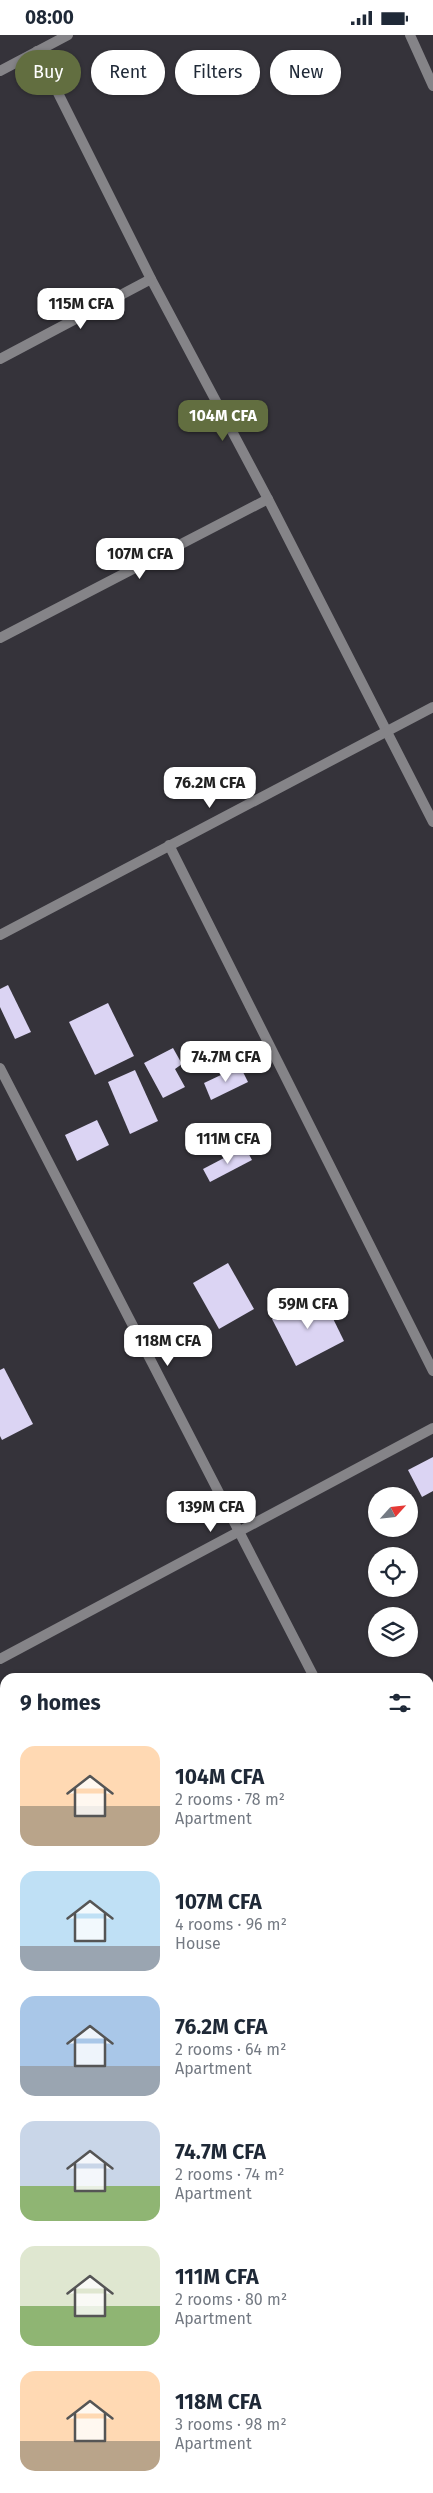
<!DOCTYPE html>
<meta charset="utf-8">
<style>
:root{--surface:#fff;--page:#f6f6f7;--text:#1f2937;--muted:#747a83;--accent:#626e40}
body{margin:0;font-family:"Fira Sans",sans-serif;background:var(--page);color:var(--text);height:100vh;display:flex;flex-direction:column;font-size:19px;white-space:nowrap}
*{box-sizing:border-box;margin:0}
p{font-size:16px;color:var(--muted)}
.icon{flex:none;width:28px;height:28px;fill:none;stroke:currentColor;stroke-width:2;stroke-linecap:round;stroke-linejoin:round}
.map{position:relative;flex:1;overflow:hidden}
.drawer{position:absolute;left:0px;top:1638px;width:434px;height:821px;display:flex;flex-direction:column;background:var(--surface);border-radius:15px 15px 0 0;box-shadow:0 1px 4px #0004}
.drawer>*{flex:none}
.hud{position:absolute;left:15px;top:15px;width:404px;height:45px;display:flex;gap:10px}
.needle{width:32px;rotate:63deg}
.buttons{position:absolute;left:368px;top:1452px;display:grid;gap:10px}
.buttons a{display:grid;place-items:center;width:50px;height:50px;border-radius:50%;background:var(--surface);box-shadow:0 1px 4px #0004;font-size:25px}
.price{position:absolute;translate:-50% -42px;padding:0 11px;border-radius:10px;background:#fff;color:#222;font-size:16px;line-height:32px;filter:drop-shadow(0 1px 2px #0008)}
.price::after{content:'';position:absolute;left:50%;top:30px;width:15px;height:11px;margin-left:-8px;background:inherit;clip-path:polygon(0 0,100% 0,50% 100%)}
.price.current{background:var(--accent);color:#fff}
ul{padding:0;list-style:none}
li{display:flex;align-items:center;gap:15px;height:125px;padding:0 20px}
li span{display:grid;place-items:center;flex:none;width:140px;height:100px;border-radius:15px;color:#555}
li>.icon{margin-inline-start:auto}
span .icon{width:60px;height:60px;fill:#fffc;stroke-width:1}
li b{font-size:21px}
h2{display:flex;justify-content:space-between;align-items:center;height:60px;padding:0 20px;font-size:21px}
.pill{padding:0 18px;border-radius:22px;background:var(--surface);box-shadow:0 1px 4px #0004;font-size:18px;line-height:45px}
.pill.current{background:var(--accent);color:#fff}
.status{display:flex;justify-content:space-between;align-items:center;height:35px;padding:0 25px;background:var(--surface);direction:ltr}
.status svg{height:14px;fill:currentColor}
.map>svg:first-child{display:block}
</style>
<div class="status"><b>08:00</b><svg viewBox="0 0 49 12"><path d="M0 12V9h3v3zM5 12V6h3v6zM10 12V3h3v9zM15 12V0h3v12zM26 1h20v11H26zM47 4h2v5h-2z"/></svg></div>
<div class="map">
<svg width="433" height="2458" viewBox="0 0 433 2458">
<rect width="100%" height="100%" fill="#35333a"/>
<g fill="#dbd4f3">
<path d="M8,950L31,997L15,1004L0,972V954Z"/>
<path d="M108,968L134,1021L95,1040L69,987Z"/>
<path d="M173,1013L182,1029L175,1034L185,1052L163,1063L144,1028Z"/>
<path d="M240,1031L248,1047L211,1065L204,1048Z"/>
<path d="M135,1035L158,1086L130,1099L108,1047Z"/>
<path d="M97,1085L109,1110L77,1126L65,1100Z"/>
<path d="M245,1112L252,1125L210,1147L203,1134Z"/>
<path d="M228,1228L254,1274L219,1294L193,1248Z"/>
<path d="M321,1259L344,1306L296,1331L272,1284Z"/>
<path d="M4,1333L33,1389L2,1405L0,1401V1335Z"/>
<path d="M433,1422V1456L422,1462L408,1435Z"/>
</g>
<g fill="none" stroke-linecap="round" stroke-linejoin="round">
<g stroke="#858488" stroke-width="10">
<path d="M410,0L433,51"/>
<path d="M37,16L151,244L268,464L433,787"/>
<path d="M0,36L68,0"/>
<path d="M0,324L151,244"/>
<path d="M0,603L268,464"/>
<path d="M169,810L433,1336"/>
<path d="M0,900L433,672"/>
<path d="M0,1033L314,1642"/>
<path d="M0,1624L433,1393"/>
<path d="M429,1693L433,1691"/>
<path d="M0,1919L5,1917"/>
<path d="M429,1990L433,1988"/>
<path d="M0,2273L5,2283"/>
<path d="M429,2282L433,2280"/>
<path d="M429,2431L433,2439"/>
<path d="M93,2454L95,2458"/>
<path d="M104,2458L111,2454"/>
</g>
</g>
</svg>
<div class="buttons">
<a><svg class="needle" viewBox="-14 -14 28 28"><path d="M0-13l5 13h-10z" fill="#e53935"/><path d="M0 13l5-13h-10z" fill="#747a83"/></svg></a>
<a><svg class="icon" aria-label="locate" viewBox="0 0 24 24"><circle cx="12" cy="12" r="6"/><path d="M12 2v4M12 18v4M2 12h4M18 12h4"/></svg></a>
<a><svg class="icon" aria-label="layers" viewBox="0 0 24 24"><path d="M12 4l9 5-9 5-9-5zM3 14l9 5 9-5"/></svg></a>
</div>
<b class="price" style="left:81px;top:295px">115M CFA</b>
<b class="price current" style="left:223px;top:407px">104M CFA</b>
<b class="price" style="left:140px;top:545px">107M CFA</b>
<b class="price" style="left:210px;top:774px">76.2M CFA</b>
<b class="price" style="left:226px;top:1048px">74.7M CFA</b>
<b class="price" style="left:228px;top:1130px">111M CFA</b>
<b class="price" style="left:308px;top:1295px">59M CFA</b>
<b class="price" style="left:168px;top:1332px">118M CFA</b>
<b class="price" style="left:211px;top:1498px">139M CFA</b>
<div class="hud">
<a class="pill current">Buy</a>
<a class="pill">Rent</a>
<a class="pill">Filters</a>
<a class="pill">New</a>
</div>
<section class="drawer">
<h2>9 homes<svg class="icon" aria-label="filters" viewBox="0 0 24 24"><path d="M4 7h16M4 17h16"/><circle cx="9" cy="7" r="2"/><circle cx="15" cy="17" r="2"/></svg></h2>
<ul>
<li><span style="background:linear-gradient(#ffd9b3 60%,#b9a48a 0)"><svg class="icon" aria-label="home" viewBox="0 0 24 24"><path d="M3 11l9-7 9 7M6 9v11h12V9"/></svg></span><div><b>104M CFA</b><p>2 rooms · 78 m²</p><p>Apartment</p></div></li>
<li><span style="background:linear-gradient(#bfe0f5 75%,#9aa5b1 0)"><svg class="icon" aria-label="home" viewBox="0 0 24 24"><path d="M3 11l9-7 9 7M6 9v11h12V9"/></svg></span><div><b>107M CFA</b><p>4 rooms · 96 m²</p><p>House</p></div></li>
<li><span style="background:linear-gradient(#a9c7e8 70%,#9aa5b1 0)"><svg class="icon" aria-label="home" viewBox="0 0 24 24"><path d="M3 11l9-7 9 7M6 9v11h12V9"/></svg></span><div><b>76.2M CFA</b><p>2 rooms · 64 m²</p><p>Apartment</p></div></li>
<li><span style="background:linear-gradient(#c9d6e8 65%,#8fb573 0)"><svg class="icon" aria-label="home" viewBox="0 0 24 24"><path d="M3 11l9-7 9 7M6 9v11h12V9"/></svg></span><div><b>74.7M CFA</b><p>2 rooms · 74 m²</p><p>Apartment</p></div></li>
<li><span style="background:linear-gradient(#dfe7d0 60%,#8fb573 0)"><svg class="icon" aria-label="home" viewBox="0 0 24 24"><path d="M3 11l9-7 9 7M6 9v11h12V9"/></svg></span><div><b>111M CFA</b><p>2 rooms · 80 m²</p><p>Apartment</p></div></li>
<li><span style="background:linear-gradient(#ffd9b3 70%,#b9a48a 0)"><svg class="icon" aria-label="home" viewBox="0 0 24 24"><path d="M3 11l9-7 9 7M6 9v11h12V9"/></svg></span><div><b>118M CFA</b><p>3 rooms · 98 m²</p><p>Apartment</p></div></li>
</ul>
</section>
</div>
